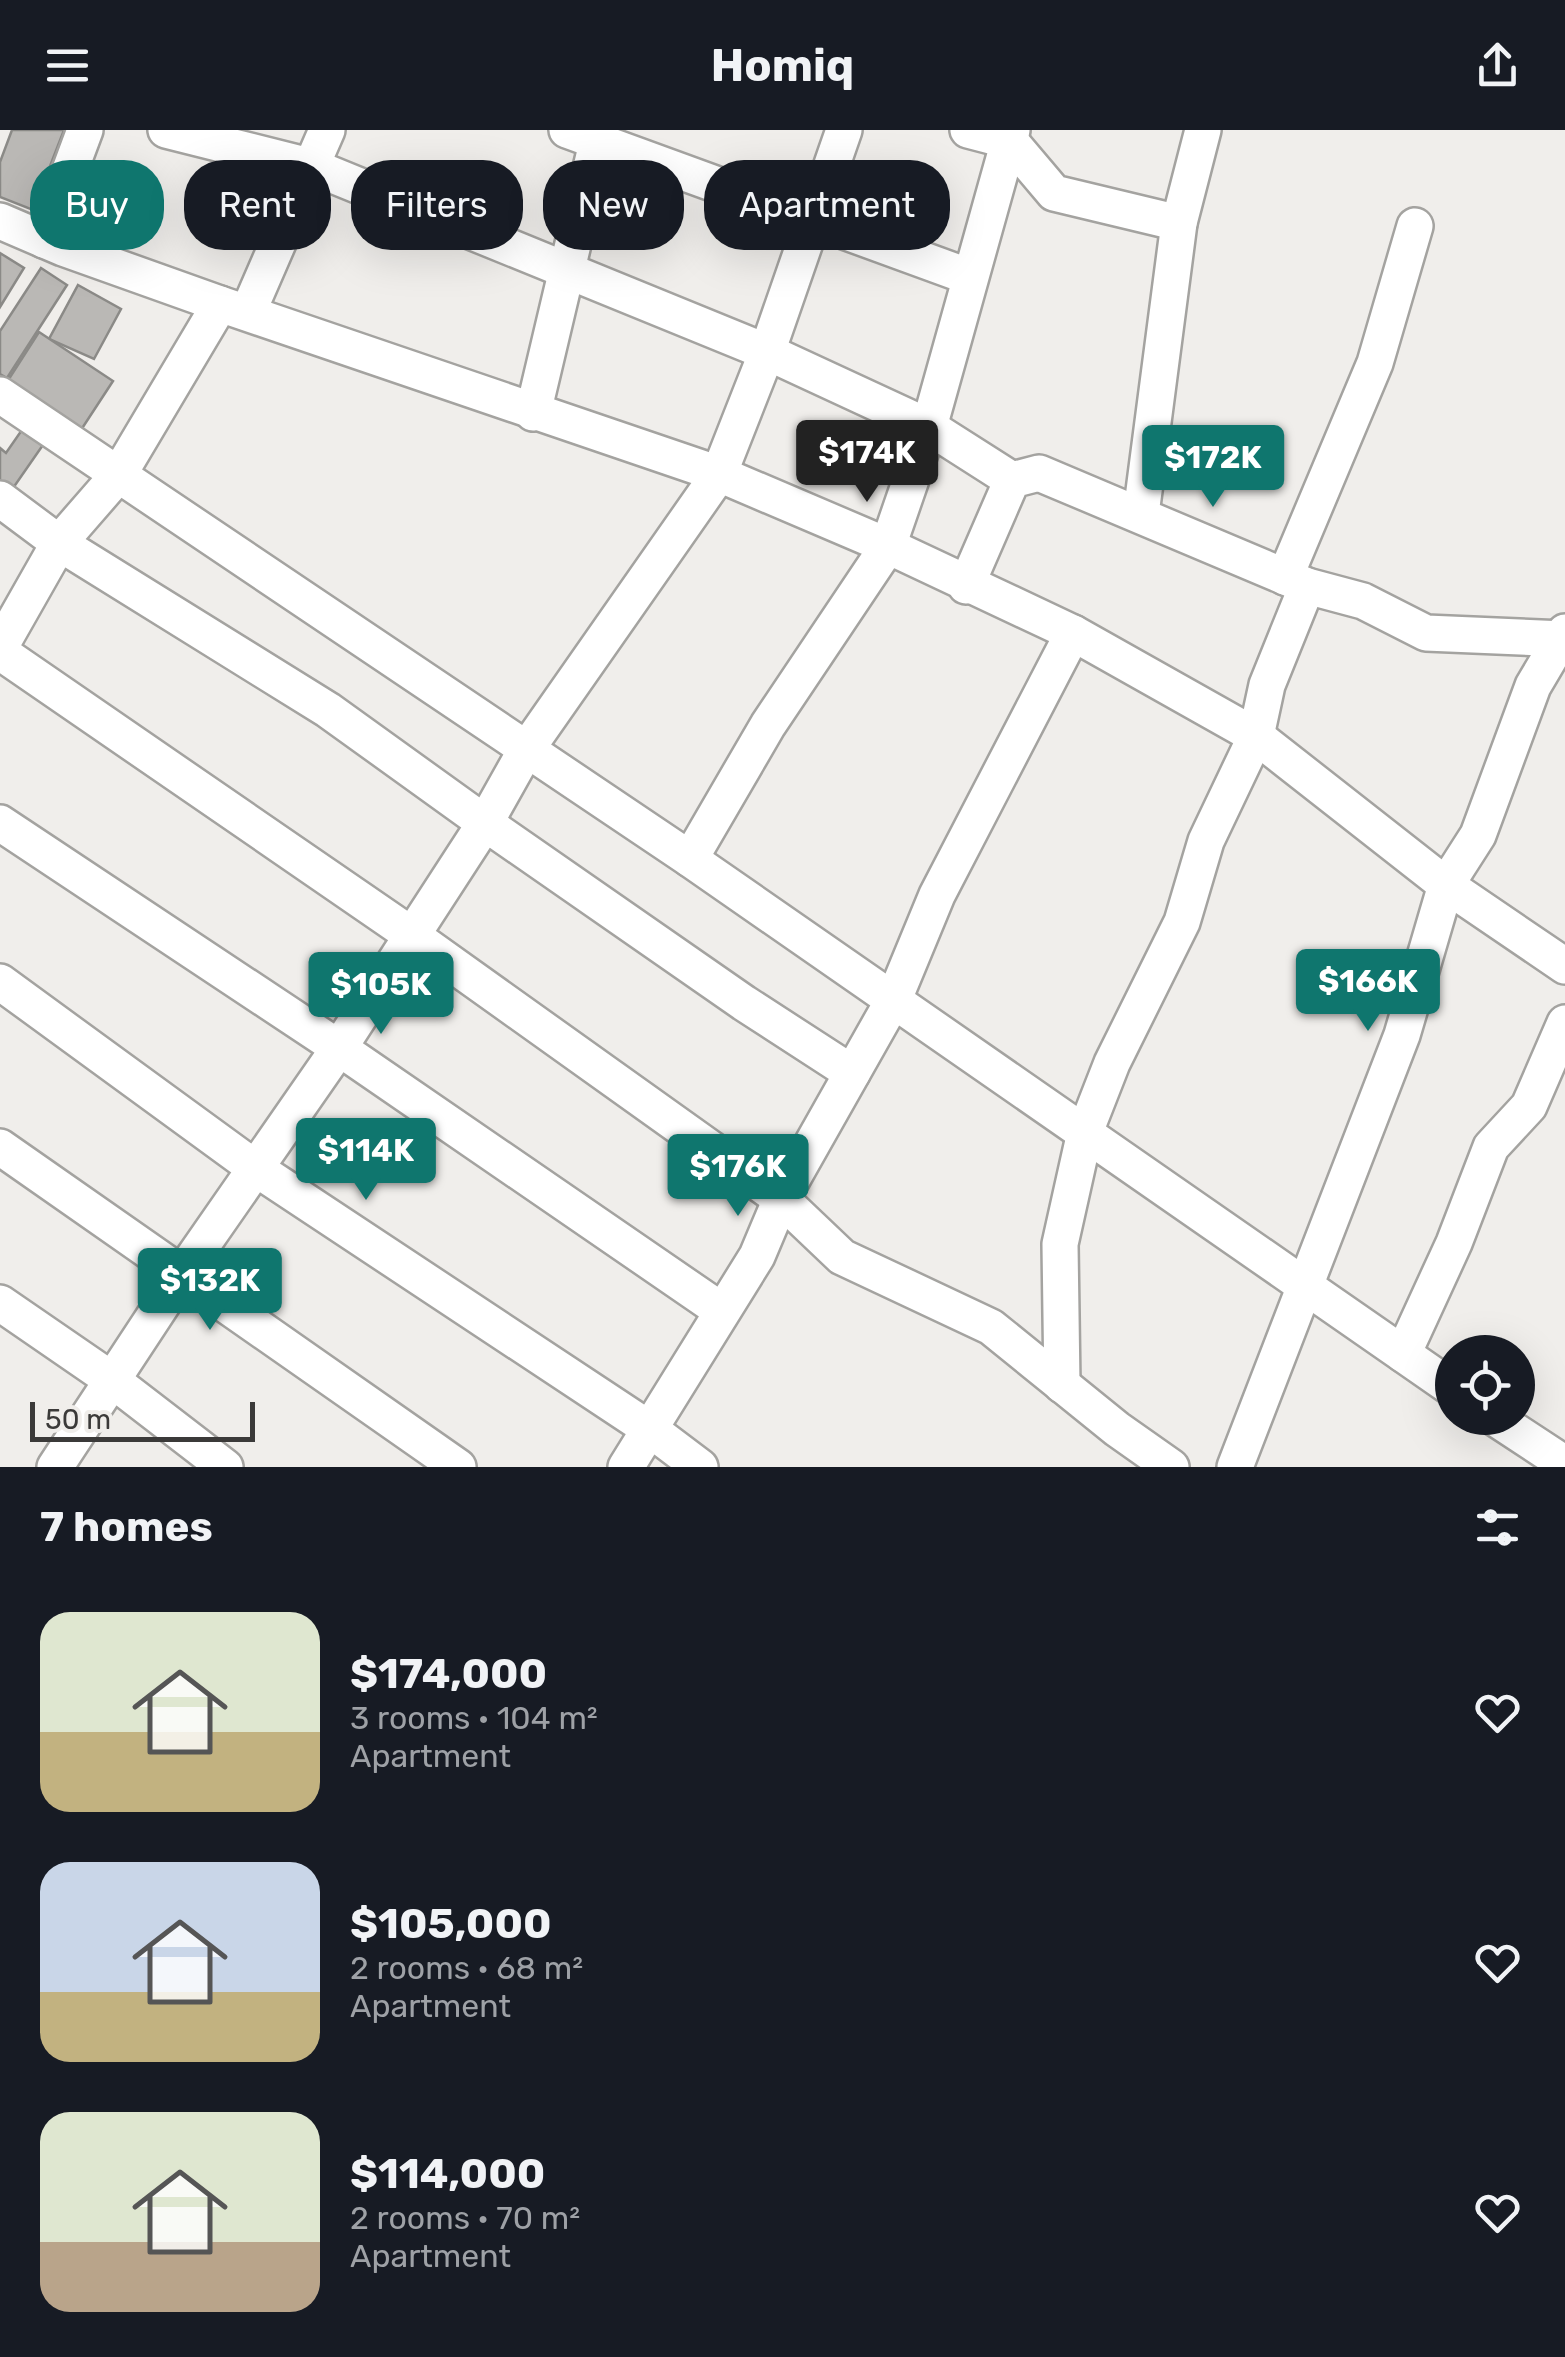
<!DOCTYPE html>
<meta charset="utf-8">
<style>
:root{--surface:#171b24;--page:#242831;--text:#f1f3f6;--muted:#9ea1a6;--accent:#0f766e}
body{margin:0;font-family:Rubik,sans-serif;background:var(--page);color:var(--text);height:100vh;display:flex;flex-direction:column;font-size:38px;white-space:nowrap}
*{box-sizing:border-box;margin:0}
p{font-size:32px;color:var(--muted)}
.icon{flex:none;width:55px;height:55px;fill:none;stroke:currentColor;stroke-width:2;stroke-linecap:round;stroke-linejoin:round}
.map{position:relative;height:1337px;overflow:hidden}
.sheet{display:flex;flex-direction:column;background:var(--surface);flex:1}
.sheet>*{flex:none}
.top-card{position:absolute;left:30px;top:30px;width:1000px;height:90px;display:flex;gap:20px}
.controls{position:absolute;left:1435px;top:1205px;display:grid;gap:20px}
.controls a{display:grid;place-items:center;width:100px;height:100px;border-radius:50%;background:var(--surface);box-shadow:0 10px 40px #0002;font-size:50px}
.scale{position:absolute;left:30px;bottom:25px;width:225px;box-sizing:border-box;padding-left:10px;border:5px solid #3b3a39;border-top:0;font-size:28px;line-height:35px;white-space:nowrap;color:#3b3a39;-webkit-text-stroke:8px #f0eeeb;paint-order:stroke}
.price{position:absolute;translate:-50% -85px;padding:0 22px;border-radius:10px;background:var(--accent);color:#fff;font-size:32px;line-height:65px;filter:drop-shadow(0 2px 5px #0008)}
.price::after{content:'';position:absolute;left:50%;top:60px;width:30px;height:22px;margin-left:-15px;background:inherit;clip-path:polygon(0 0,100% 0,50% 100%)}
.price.current{background:#222;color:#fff}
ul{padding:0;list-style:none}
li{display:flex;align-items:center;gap:30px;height:250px;padding:0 40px}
li span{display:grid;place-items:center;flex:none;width:280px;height:200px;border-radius:30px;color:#555}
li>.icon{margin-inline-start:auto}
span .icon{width:120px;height:120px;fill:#fffc;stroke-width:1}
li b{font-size:42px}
h2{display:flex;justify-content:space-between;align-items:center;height:120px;padding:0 40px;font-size:42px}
.tag{padding:0 35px;border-radius:40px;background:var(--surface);box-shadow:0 10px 40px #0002;font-size:35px;line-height:90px}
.tag.current{background:var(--accent);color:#fff}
header{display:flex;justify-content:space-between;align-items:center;height:130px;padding:0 40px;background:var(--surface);font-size:45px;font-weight:700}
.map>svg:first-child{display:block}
</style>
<header><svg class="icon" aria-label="menu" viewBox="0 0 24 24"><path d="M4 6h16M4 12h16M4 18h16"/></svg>Homiq<svg class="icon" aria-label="share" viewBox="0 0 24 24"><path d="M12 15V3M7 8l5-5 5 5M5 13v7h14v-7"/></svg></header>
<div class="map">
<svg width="1565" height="1337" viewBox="0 0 1565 1337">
<rect width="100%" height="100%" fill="#f0eeeb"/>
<g fill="#bab8b5" stroke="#8b8a87" stroke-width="2.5">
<path d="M12,0H64L33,80L0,67V32Z"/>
<path d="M0,123L24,138L0,177Z"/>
<path d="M41,138L67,155L7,248L0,244V201Z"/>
<path d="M78,155L121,179L94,229L49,209Z"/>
<path d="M39,202L113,251L79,303L5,255Z"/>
<path d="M24,297L45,312L11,361L0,353V318L6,323Z"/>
</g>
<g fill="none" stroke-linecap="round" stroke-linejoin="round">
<g stroke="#a4a3a0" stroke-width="40">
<g id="minor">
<path d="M166,0L313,37L767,222L929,297L1012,350"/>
<path d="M567,0L970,147"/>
<path d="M968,0L1010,11L1054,63L1179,93"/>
<path d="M0,91L63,118L220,174L719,344L888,416L1073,503L1256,606L1446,755L1565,836"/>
<path d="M44,110L85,0"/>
<path d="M248,182L327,0"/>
<path d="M0,265L690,729L1452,1258"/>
<path d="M533,283L600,0"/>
<path d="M0,369L59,413L328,580L485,693L744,873L852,943"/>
<path d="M1141,384L1179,93L1203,0"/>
<path d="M1285,447L1375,233L1415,96"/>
<path d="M966,456L1012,350L1039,343L1307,456L1363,471L1426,503L1565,509"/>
<path d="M0,517L59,413L119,344L220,174"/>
<path d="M0,522L410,804L781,1069L842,1127L991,1197L1117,1299L1171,1337"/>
<path d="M0,693L339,918L722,1181"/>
<path d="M690,729L768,595L888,416L929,297L1012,0"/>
<path d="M0,852L255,1038L651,1300L700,1337"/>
<path d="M0,1017L458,1337"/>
<path d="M0,1173L112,1250L225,1337"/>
<path d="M1403,1224L1454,1113L1491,1017L1529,976L1565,893"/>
<path d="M1062,1255L1060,1114L1085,1002L1112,933L1182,792L1206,711L1256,606L1267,555L1307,456"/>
<path d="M1495,1288L1565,1334"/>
<path d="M55,1337L182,1144L339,918L485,693L526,620L719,344L767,222L844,0"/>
<path d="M626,1337L757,1126L781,1069L894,869L937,765L1073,503"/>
<path d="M1235,1337L1402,905L1446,755L1478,705L1533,556L1565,502"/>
</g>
</g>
<use href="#minor" stroke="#fff" stroke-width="35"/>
</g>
</svg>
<div class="controls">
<a><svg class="icon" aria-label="locate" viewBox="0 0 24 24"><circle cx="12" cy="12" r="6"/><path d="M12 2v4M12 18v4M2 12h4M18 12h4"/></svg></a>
</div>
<div class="scale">50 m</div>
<b class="price current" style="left:867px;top:375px">$174K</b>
<b class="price" style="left:1213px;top:380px">$172K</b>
<b class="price" style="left:1368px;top:904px">$166K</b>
<b class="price" style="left:381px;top:907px">$105K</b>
<b class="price" style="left:366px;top:1073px">$114K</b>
<b class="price" style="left:738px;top:1089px">$176K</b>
<b class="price" style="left:210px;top:1203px">$132K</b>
<div class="top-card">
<a class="tag current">Buy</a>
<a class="tag">Rent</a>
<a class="tag">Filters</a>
<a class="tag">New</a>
<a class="tag">Apartment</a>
</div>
</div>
<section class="sheet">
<h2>7 homes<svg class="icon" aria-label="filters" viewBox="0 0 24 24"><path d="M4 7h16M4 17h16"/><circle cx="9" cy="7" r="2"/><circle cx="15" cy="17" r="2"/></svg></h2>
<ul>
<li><span style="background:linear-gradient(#dfe7d0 60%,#c2b280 0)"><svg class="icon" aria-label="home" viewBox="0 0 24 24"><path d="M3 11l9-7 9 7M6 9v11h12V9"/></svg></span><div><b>$174,000</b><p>3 rooms · 104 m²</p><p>Apartment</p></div><svg class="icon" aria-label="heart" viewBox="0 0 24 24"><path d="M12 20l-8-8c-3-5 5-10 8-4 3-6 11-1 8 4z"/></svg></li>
<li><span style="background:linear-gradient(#c9d6e8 65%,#c2b280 0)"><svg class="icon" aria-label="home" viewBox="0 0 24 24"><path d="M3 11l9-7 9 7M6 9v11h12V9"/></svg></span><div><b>$105,000</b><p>2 rooms · 68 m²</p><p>Apartment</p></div><svg class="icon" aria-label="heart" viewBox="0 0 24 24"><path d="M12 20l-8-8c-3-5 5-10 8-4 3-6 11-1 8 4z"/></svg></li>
<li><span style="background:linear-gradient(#dfe7d0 65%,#b9a48a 0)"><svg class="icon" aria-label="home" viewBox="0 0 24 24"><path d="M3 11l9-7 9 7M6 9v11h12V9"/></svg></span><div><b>$114,000</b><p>2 rooms · 70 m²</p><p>Apartment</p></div><svg class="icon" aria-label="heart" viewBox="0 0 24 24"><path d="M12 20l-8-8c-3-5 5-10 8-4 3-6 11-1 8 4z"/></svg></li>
</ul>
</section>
